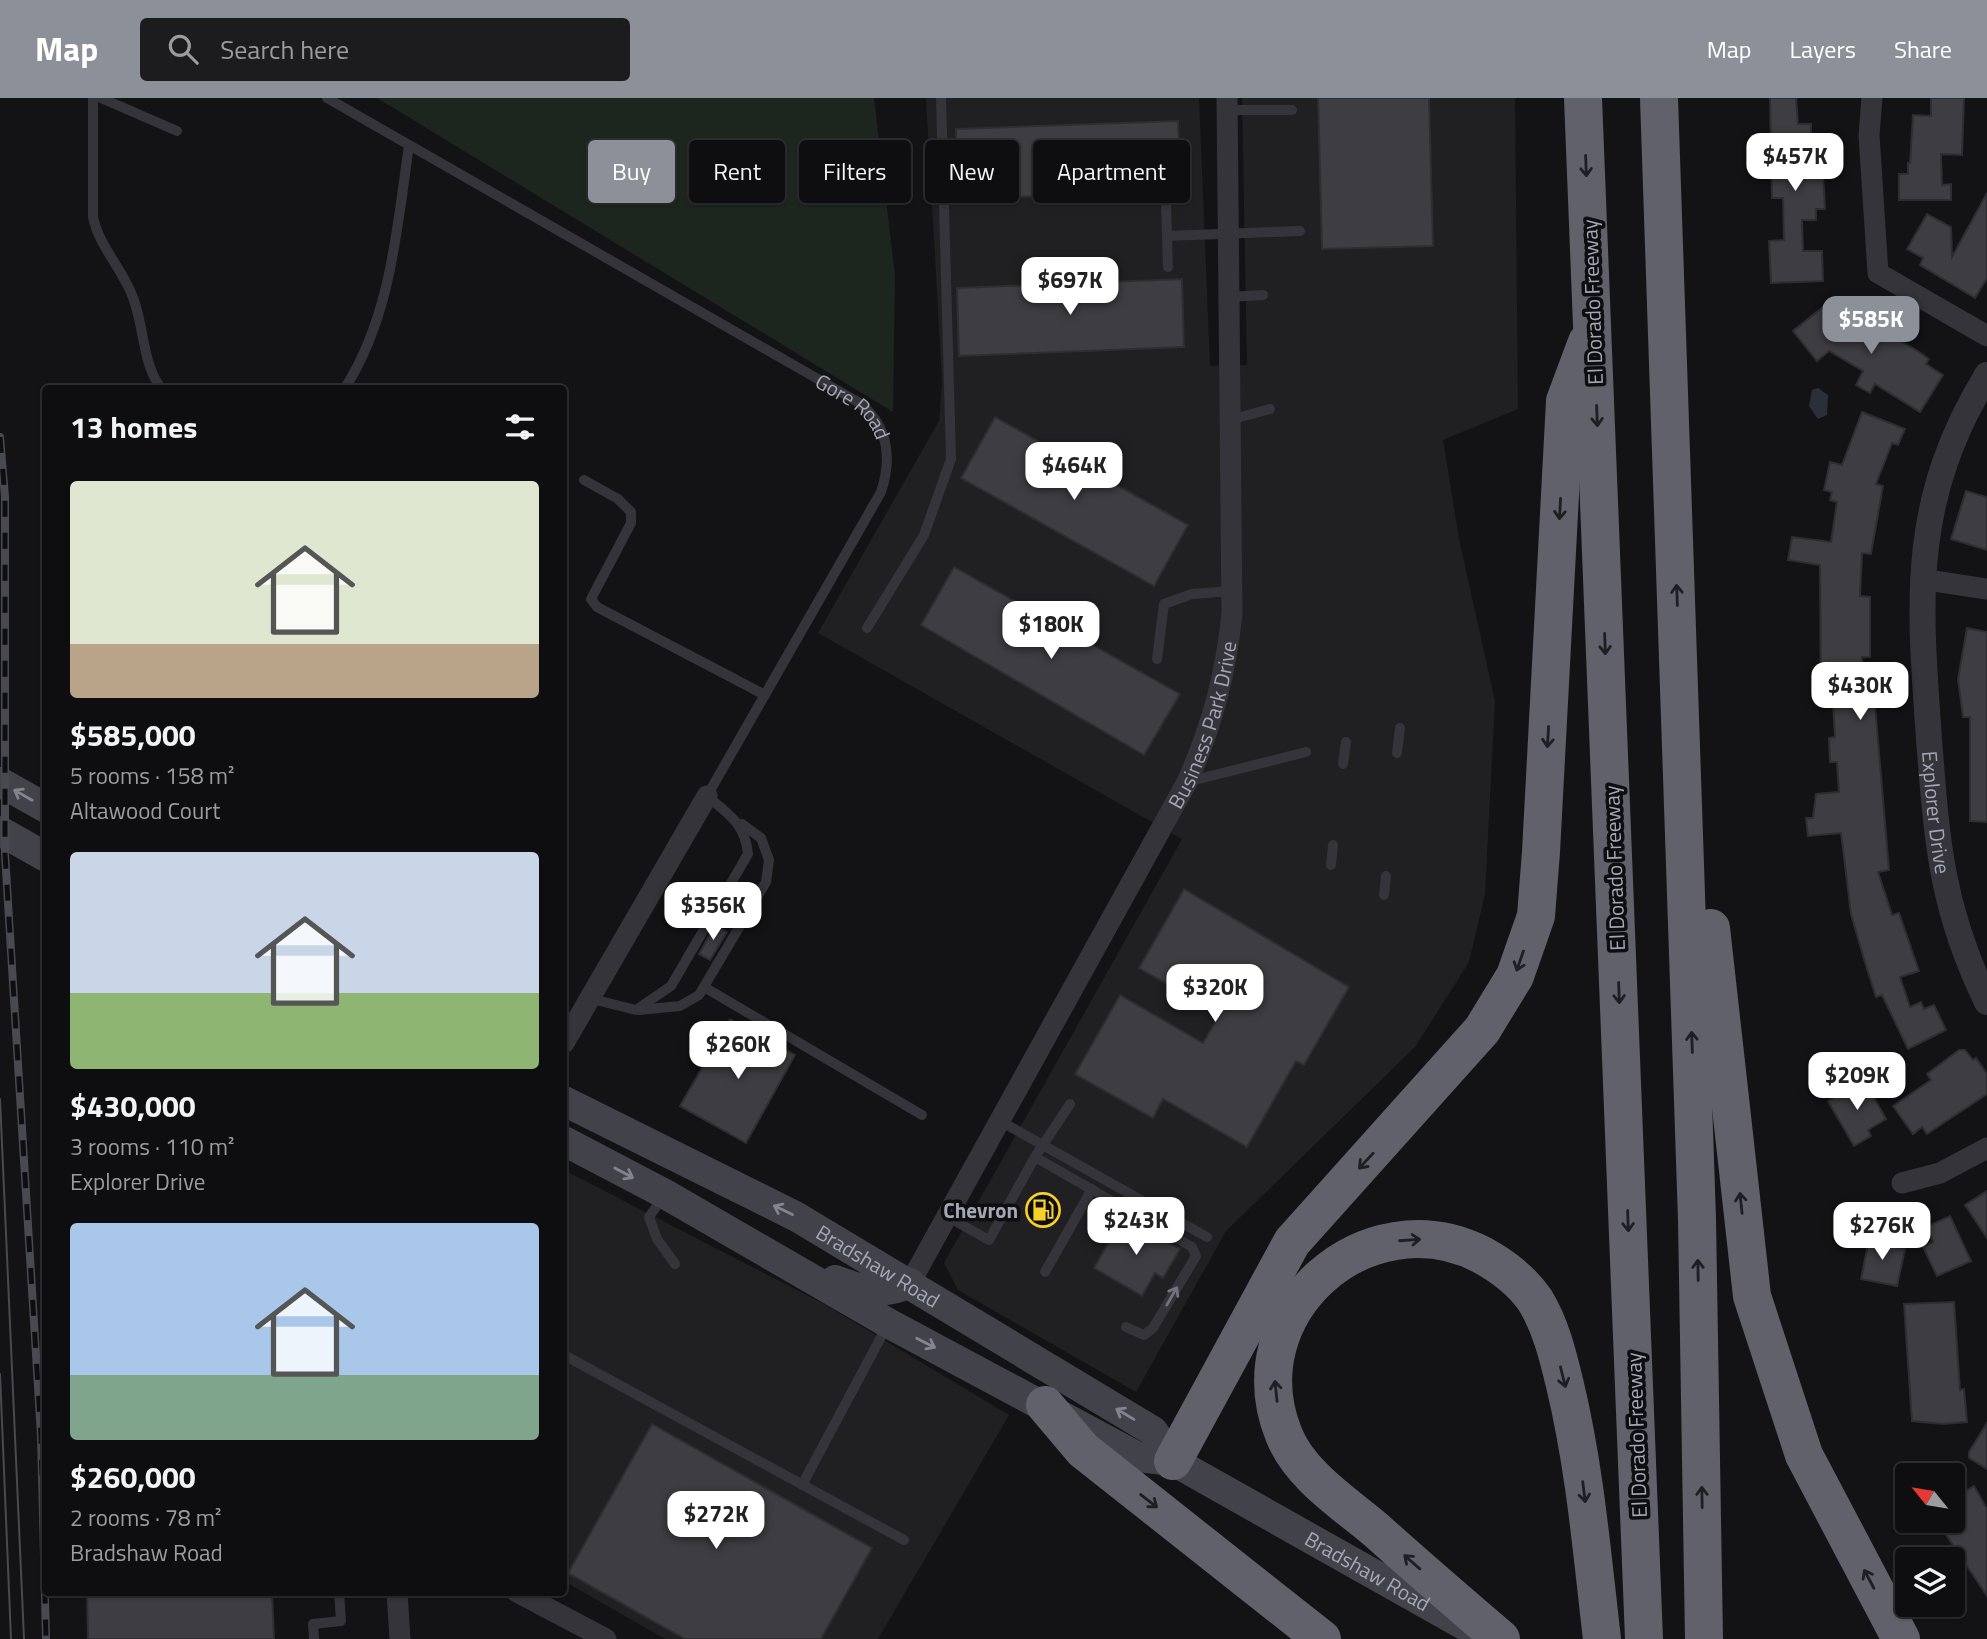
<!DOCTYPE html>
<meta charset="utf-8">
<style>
:root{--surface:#0e0e10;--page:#1c1c1e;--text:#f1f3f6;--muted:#9b9c9f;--line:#2e2e30;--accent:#8c9099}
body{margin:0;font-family:"Titillium Web",sans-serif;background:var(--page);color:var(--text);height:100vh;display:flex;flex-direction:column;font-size:26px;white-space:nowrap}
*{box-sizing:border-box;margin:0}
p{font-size:23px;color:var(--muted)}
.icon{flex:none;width:38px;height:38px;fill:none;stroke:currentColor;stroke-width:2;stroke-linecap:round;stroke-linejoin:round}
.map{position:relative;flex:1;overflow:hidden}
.details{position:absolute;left:42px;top:287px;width:525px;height:1211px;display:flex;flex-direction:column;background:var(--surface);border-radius:7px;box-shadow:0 2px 5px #0004,0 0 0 2px var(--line)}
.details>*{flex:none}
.top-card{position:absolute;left:588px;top:42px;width:665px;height:63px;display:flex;gap:14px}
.needle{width:46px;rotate:300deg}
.fabs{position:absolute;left:1895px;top:1365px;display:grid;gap:14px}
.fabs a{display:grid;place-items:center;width:70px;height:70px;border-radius:7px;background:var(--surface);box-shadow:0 2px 5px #0004,0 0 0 2px var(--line);font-size:35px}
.price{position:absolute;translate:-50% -60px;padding:0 16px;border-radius:14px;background:#fff;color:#222;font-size:23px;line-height:46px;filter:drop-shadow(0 2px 4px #0008)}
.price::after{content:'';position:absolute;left:50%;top:42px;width:21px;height:16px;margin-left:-10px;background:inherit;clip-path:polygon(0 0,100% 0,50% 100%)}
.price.on{background:var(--accent);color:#fff}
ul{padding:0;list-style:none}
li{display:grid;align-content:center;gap:14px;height:371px;padding:0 28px}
li span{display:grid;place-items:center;height:217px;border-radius:7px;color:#555}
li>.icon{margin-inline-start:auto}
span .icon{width:126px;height:126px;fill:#fffc;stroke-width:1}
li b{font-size:30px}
h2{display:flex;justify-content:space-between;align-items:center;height:84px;padding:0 28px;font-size:30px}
.tag{padding:0 24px;border-radius:7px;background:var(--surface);box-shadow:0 2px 5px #0004,0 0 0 2px var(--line);font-size:24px;line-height:63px}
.tag.on{background:var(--accent);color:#fff}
header{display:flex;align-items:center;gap:42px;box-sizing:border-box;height:98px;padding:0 35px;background:var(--accent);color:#fff}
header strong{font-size:33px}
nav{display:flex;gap:38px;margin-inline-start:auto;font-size:24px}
.search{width:490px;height:63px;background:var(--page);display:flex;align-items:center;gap:18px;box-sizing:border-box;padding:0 24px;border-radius:7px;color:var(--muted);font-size:26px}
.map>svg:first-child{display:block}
</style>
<header>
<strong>Map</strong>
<div class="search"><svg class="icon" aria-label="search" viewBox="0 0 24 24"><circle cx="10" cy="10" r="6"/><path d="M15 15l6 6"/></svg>Search here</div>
<nav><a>Map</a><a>Layers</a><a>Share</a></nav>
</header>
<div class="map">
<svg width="1987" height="1541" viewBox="0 0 1987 1541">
<rect width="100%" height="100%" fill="#131315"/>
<g fill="#201f22">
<path d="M926,0H1199L1210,268L1247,267L1242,0H1515L1518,311L1443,342L1459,441L1495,603L1485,796L1469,864L1415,949L1226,1133L1136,1294L958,1192L944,1165L1182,741L818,535L939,323L942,283Z"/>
<path d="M564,1072L824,1206L1009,1317L878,1541H665L564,1483Z"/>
</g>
<path fill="#1d251f" d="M377,0H874L895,177L893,314Z"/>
<path fill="#293039" d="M1818,290L1828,297L1827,317L1818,321L1809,308L1812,292Z"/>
<g fill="#3e3d42" stroke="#2e2d31" stroke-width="2">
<path d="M1318,0H1429L1433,148L1322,151Z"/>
<path d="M1770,0H1796L1798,26H1811V43L1821,42L1825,111H1816V122H1802L1803,153H1822L1823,183L1771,185L1769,143L1784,142L1783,100H1772Z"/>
<path d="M1931,0H1964L1962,57L1941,56L1942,87L1951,86V102H1899V76H1908V65H1910L1913,17L1931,18Z"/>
<path d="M1178,23L1181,93L958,101L956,31Z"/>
<path d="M1987,95V180L1975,200L1920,167L1923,160L1907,151L1927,116L1951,129L1952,159Z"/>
<path d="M1182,181L1184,249L959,258L957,190Z"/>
<path d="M1833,201L1844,215L1839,219L1871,238L1876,230L1913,250L1929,261L1926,266L1943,277L1920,314L1875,286L1870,295L1856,287L1863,273L1829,253L1817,263L1793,233Z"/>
<path d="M1862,314L1905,331L1898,347L1892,345L1876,386L1883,388L1871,456L1862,455L1860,498L1870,499V559H1862L1865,597L1874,596L1889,772L1878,774L1892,817L1899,815L1919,873L1900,879L1910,909L1921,904L1924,911L1934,907L1946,932L1908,951L1882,897L1876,899L1864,861L1851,816L1841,735L1808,738L1806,720H1813L1816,696L1839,694L1837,664H1830L1829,640L1835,639L1833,606L1821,607L1820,467L1788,462L1792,439L1831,444L1837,404L1830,402L1832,394L1824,392L1830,364L1842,367Z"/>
<path d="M995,319L1188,427L1154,488L961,380Z"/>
<path d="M1966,393L1987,399V452L1951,441Z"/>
<path d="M954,469L1180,596L1144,657L921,527Z"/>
<path d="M1967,530L1987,534V724L1970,723V619H1963L1958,581Z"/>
<path d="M1184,791L1349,889L1304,967L1296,963L1247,1049L1163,1001L1153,1020L1075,976L1120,897L1203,945L1220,916L1139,870Z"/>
<path d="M715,827L727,834L710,862L699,856Z"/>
<path d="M730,921L795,957L746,1045L680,1008Z"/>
<path d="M1959,952H1965L1973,962L1976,960L1987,976V996L1927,1036L1922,1029L1913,1036L1893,1008L1931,982L1927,976Z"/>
<path d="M1864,982L1886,1021L1868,1032L1871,1038L1854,1048L1828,1003Z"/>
<path d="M1987,1093V1140L1965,1107Z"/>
<path d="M1950,1118L1971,1163L1937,1178L1923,1149L1933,1144L1926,1129Z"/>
<path d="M1123,1119L1180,1151L1163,1180L1155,1175L1142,1198L1094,1170Z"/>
<path d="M1870,1136L1888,1140L1886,1147L1905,1151L1897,1188L1861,1181Z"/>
<path d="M1954,1204L1960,1292L1964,1291L1967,1324L1943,1326L1912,1323L1904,1206Z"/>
<path d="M1987,1325V1371L1969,1360V1354Z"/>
<path d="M652,1326L872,1450L821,1541H685L568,1475Z"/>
<path d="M1974,1388L1987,1411V1498L1937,1423H1953V1401Z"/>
<path d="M87,1494H272L274,1541H88Z"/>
</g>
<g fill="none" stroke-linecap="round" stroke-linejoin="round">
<g stroke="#34343a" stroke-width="10">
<path d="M93,0V119C99,148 121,169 132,197C144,225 142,266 161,290"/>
<path d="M101,0L177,33"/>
<path id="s1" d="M327,0L858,304C889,327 892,361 881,394L707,698C730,717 745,726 748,756L671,888L636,912L592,901"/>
<path d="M1227,12H1292"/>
<path d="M1166,105L1168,169"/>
<path d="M1167,138L1300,133"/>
<path d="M1229,199L1263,197"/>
<path d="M345,290C391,218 397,130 409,47"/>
<path d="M1230,322L1270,311"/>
<path d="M584,382L618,401L631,414V425L591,501L597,509L765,597"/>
<path d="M867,530L924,437L951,361L941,0"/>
<path d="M1157,561L1164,506L1192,496L1232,493"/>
<path d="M1397,655L1400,630"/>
<path d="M1343,666L1346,644"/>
<path d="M1187,684L1306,654"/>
<path d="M1331,767L1333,747"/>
<path d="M1384,797L1386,778"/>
<path d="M704,889L922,1017"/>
<path d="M639,912L680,908L699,897L766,784L769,762L761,740L742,726"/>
<path d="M1000,1023L1207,1139"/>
<path d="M1035,1059L1192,1149L1196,1158L1153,1230L1144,1237L1126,1229"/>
<path d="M663,1099L649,1119L657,1141L675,1166"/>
<path d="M948,1119L989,1142L1035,1059L1070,1006"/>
<path d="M1045,1174L1092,1091"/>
<path d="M564,1257L904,1442"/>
<path d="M802,1387L888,1226"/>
<path d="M314,1541L313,1526L341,1523L339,1494"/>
</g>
<g stroke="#34343a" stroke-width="21">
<path d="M1872,0L1869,37L1878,175L1987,238"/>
<path d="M1921,481L1987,491"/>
<path d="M564,945L707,698"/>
<path d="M1902,1085L1940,1075L1987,1050"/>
<path id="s2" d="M910,1185L1187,684C1212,628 1226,576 1232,515L1227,0"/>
<path d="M397,1494L400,1541"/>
<path d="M517,1494L606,1541"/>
</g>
<path stroke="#34343a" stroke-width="26" id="s3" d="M1987,277C1910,403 1919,501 1929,641C1937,743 1941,810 1987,904"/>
<g stroke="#42434a" stroke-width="30">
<path d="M0,684L46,710"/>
<path d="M0,733L46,759"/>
<path id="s4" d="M564,1003L797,1119L1153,1333L1173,1363"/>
<path id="s5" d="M564,1043L665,1096L888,1225L1138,1359L1173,1363L1471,1531"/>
<path d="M835,1182C860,1192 885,1198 910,1185"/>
</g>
<g stroke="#60616b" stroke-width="38">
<path d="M1583,0L1644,1541"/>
<path d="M1659,0L1697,1121L1704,1541"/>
<path d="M1711,830L1752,1198L1804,1357L1901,1541"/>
<path d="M1045,1307L1083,1352L1322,1541"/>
<path d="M1173,1363L1292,1144L1482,932L1515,878L1536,818L1541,754L1565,303L1587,244"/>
<path d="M1501,1541C1459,1505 1417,1469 1376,1432C1344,1405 1300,1377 1284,1337C1234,1214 1367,1098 1482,1157C1502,1168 1522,1183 1535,1202C1551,1228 1558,1258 1565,1287C1585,1370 1592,1456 1602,1541"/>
</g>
<g stroke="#494a51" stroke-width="2">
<path d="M0,1001L24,1541"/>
<path d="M0,1276L11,1541"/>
</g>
<g stroke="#494a51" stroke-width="8">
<path id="rail" d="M0,339L5,399V756L41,1337L46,1541"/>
</g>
<use href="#rail" stroke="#0e0e10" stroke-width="5" stroke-dasharray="16" stroke-linecap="butt"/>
</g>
<defs><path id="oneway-shaft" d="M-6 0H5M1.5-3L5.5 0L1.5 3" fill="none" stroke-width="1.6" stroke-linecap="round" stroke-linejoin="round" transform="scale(1.75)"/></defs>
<g stroke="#1e1f22">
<use href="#oneway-shaft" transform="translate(1586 68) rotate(88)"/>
<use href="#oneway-shaft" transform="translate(1597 318) rotate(88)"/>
<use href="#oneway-shaft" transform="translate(1560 411) rotate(93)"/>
<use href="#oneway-shaft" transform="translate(1677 497) rotate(-92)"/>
<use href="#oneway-shaft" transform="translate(1605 546) rotate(88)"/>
<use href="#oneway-shaft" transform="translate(1548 639) rotate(93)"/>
<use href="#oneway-shaft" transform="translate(1520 863) rotate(109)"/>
<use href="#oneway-shaft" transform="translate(1619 895) rotate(88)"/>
<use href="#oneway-shaft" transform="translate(1692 944) rotate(-92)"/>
<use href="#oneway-shaft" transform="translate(1366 1063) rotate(133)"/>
<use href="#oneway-shaft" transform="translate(1741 1105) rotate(-96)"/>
<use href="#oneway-shaft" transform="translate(1628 1123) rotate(88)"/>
<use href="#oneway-shaft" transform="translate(1410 1142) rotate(-4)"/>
<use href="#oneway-shaft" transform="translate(1698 1172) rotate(-91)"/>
<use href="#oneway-shaft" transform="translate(1563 1279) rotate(76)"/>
<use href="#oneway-shaft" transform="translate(1276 1293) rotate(-96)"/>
<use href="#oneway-shaft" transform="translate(1584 1394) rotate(83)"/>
<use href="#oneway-shaft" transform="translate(1702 1399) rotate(-91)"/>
<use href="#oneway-shaft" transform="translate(1149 1403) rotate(38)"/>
<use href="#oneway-shaft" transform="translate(1412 1464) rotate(-139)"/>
<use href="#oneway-shaft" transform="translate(1869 1481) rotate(-118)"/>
</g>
<g stroke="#828490">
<use href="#oneway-shaft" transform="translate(23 697) rotate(-150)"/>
<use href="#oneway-shaft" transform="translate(624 1075) rotate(28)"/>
<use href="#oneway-shaft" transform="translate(783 1112) rotate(-154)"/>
<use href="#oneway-shaft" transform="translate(926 1245) rotate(27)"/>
<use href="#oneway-shaft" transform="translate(1125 1316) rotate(-149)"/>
</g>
<use stroke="#72737e" href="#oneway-shaft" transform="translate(1172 1198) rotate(-60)"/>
<defs>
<g id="fuel-ring" transform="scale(1.75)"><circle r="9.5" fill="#0e0e10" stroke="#f8d128" stroke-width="1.5"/><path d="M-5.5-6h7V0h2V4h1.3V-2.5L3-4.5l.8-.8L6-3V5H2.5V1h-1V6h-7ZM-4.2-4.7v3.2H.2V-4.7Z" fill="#f8d128"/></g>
</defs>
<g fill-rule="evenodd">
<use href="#fuel-ring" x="1043" y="1112"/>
</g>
<g text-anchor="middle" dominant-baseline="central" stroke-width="7" stroke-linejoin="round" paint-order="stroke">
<g font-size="21" fill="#a4a7b6" stroke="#0e0e10">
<text transform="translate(1592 204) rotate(-92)">El Dorado Freeway</text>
<text stroke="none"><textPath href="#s1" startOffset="611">Gore Road</textPath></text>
<text stroke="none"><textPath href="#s2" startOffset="632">Business Park Drive</textPath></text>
<text stroke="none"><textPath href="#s3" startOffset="450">Explorer Drive</textPath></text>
<text transform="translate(1614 770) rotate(-92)">El Dorado Freeway</text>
<text stroke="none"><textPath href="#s4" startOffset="355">Bradshaw Road</textPath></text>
<text transform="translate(1636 1337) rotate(-92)">El Dorado Freeway</text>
<text stroke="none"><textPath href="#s5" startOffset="914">Bradshaw Road</textPath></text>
</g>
<g font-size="21" font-weight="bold" fill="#a4a7b6" stroke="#0e0e10" text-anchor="end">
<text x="1018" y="1112">Chevron</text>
</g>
</g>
</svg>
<div class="fabs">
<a><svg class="needle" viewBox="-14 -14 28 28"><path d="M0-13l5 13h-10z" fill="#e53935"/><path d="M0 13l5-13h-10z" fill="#9b9c9f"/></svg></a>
<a><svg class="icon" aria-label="layers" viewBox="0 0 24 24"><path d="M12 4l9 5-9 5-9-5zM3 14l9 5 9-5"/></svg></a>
</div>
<b class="price" style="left:1795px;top:95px">$457K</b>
<b class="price" style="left:1070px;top:219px">$697K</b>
<b class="price on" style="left:1871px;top:258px">$585K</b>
<b class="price" style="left:1074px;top:404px">$464K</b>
<b class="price" style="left:1051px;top:563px">$180K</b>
<b class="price" style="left:1860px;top:624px">$430K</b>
<b class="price" style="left:713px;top:844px">$356K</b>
<b class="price" style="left:1215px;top:926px">$320K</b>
<b class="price" style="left:738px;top:983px">$260K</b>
<b class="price" style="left:1857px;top:1014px">$209K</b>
<b class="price" style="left:1136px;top:1159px">$243K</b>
<b class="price" style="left:1882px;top:1164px">$276K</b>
<b class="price" style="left:716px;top:1453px">$272K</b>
<div class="top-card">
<a class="tag on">Buy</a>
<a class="tag">Rent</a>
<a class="tag">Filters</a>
<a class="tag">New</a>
<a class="tag">Apartment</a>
</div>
<section class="details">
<h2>13 homes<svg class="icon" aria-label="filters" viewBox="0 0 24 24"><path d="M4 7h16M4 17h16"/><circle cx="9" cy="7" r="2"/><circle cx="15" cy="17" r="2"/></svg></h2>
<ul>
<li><span style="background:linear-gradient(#dfe7d0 75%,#b9a48a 0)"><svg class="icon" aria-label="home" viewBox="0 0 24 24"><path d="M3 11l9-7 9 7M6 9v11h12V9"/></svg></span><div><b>$585,000</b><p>5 rooms · 158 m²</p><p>Altawood Court</p></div></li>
<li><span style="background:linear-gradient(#c9d6e8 65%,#8fb573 0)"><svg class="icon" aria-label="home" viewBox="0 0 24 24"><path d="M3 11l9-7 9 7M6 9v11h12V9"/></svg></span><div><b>$430,000</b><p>3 rooms · 110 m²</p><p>Explorer Drive</p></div></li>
<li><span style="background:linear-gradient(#a9c7e8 70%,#7fa58c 0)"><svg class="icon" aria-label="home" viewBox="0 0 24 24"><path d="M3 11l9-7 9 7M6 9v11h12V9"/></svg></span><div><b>$260,000</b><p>2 rooms · 78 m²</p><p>Bradshaw Road</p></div></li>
</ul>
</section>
</div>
